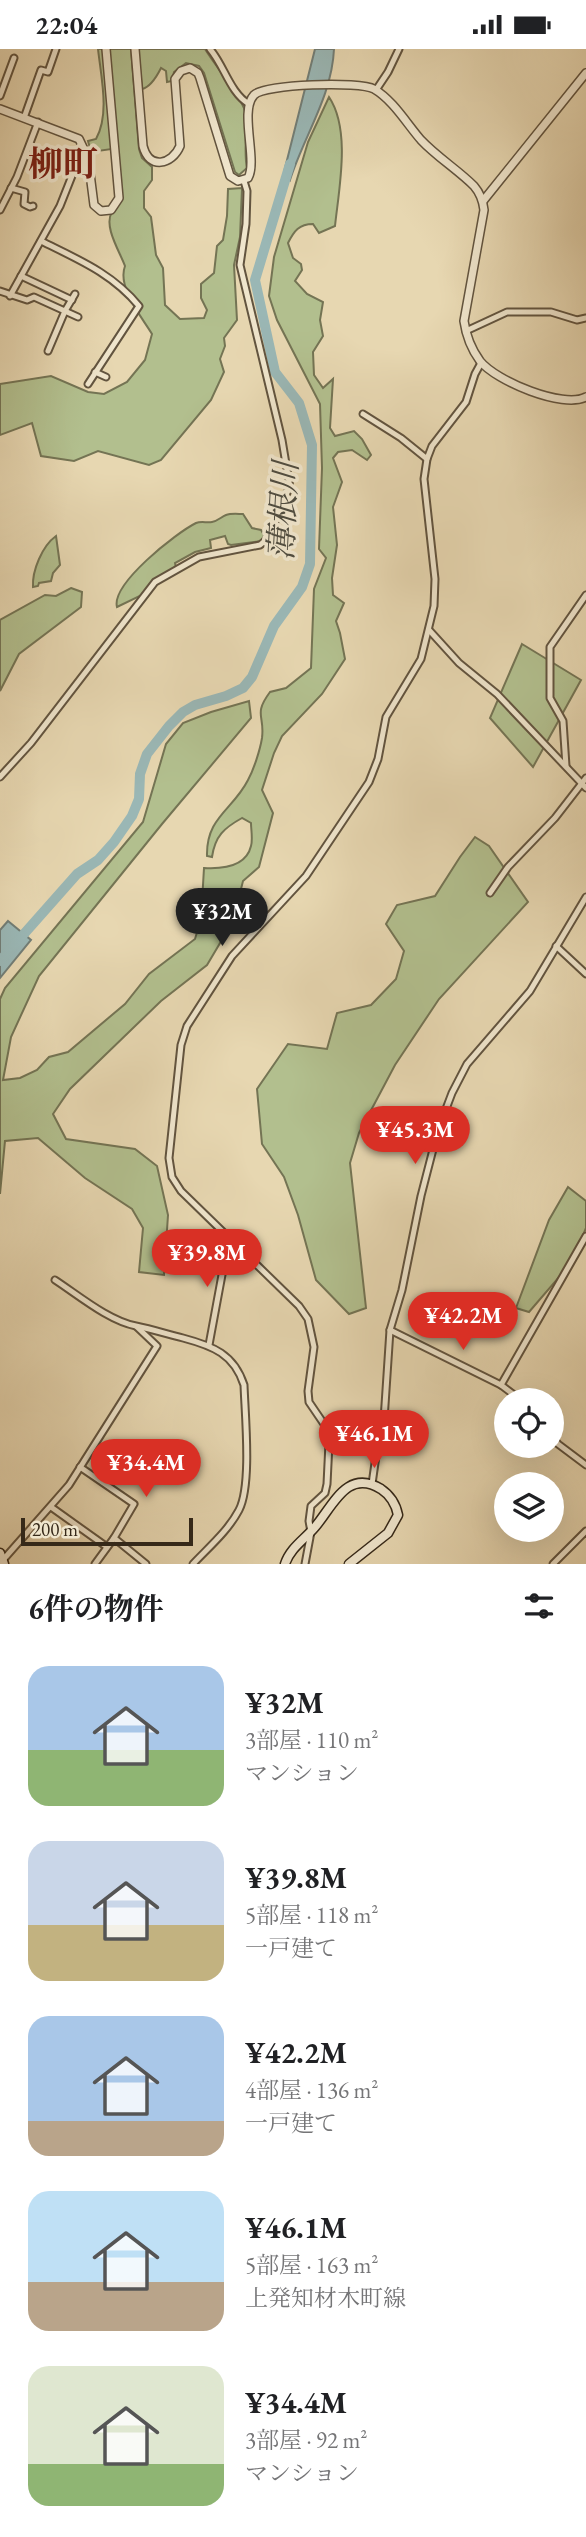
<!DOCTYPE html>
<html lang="ja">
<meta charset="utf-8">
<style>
:root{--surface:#fff;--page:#f6f6f6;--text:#202124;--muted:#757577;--accent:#d93025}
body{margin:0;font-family:"EB Garamond","Noto Serif JP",serif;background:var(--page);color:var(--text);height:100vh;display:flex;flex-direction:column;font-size:26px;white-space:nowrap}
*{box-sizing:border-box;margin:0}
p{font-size:23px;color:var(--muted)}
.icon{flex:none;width:38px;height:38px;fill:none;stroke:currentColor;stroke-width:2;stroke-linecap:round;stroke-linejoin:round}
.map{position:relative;height:1515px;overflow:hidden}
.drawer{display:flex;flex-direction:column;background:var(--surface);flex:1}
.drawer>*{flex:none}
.tools{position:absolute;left:494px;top:1339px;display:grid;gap:14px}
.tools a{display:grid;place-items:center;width:70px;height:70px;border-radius:50%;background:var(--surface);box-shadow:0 7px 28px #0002;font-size:35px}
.scale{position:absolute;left:21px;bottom:18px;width:172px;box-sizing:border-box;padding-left:7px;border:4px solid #362919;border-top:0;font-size:19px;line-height:24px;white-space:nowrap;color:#362919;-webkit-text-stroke:5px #efe5cc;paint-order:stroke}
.price{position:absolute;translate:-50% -60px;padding:0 16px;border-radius:24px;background:var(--accent);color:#fff;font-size:23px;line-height:46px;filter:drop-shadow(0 2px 4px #0008)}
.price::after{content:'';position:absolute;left:50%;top:42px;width:21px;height:16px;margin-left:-10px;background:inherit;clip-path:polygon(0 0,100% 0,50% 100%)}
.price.active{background:#222;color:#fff}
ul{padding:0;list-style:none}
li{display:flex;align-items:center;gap:21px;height:175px;padding:0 28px}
li span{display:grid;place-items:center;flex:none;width:196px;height:140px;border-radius:21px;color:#555}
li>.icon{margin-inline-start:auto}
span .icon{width:84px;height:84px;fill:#fffc;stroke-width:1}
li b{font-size:30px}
h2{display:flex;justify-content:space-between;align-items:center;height:84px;padding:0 28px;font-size:30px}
.status{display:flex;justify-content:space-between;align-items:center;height:49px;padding:0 35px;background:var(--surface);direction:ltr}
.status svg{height:19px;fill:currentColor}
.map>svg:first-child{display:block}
</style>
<div class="status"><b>22:04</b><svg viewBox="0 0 49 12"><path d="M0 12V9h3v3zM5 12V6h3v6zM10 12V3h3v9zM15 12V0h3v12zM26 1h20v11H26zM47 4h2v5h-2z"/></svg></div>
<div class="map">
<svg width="586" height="1515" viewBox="0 0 586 1515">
<rect width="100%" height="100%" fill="#e7d7b1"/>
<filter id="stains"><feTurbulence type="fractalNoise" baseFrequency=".00286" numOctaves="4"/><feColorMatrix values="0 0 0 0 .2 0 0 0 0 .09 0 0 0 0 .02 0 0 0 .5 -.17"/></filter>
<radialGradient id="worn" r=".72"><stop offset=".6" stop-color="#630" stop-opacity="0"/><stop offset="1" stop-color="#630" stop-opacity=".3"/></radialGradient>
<g fill="#b2bf8e" stroke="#747454" stroke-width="2">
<path d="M98,0H104L112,100L91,103L88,92L96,90C110,65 101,28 98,0Z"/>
<path d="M109,0H131L139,100L142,109L152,118V131L144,142V159L151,168L156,206L163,219L165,256L180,270L204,269L207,261L201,249V235L214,224L217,197L223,191L227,167L228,140L242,139L240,188L234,216L237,271L224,289L225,297L220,310L224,323L211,351L161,411L149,416L98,402L74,412L41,407L32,374L0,386V335L51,327L88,343L104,345L127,333L145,311L152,285C141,267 117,238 125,217C120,203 103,177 112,163C116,158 119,156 121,149Z"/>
<path d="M138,0H205C216,18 235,39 244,59C249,71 243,102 247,119L239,126L235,123L204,24L199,17L186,14L174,23L172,32L167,33L166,22L161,19C157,27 151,38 142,40Z"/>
<path d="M329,48C351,81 339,139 335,177L319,184L313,175C299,175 294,182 288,194L293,209L301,215L302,221L295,232L307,245L323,253L320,271L323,287L313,303L314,326L323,339L333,330L330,379L335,387L354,382L362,390L371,406L367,411L352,401L338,403L333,409L342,433L333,458L337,496L332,529L333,546L344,554L336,572L340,584L345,610L322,645L282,687L274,704L262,741L273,764L259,818L243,832L238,852L223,889L207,916L161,952L70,1040L53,1065L66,1090L135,1100L157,1117L168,1166L164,1226L139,1223L143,1179L132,1160L85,1129L38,1089L5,1092L0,1145V950L5,939L143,773L166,695L183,674L211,663L249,652L251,669L162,775L39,927L11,988L3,1031L20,1029L37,1021L49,1008L68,1003L125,955L149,925L195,890L201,870L204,819C222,820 246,818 251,797C253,790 251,781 251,774L242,769C224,779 215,787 212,808L207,807C206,768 233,761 248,731C254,720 260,701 262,689C265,666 253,666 270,643L286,639L311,619L314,540L326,509L319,500L322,419L320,355L277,271L269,247L274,208L308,93Z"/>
<path d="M243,465L252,479L261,481L264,486L263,492L231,496L228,495L225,487L210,491L211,499L195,503L175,514L176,519L144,545L117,558C111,535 176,484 196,474C201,472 207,474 212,473C218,472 221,468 226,466C231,464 238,465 243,465Z"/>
<path d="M56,487L60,516L53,524L51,532L39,534L38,537L33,538C32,522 42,497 56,487Z"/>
<path d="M71,539L82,543L81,558L19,605L0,642V571L45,546L56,547Z"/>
<path d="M522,595L581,631L533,718L490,669Z"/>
<path d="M475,788L489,797L528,853L439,950L395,1016L359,1084L350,1114L366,1259L349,1265L316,1231L298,1166L284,1128L262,1095L257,1040L288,995L327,1000L337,964L371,956L396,930L404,902L386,875L397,856L435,847L460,808Z"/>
<path d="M568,1138L586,1152V1179L572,1213L529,1263L516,1259L549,1171Z"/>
</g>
<g fill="#9ab7b5" stroke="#727e77" stroke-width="2">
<path d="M315,0H334C332,47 304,87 290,131L284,123Z"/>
<path d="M8,872L31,891L0,929V881Z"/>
</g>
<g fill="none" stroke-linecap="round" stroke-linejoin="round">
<path stroke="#9ab7b5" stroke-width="10" d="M0,912L77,825L98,811L114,793L132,767L139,750L140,725L147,705L169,677L183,663L195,656L226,647L243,639L252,628L274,577L302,538L310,515L312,396L299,354L275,323L255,231L290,115"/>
<g stroke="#62543f" stroke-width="9">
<g id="minor">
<path d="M210,0C224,16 230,44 249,55"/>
<path d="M376,41L388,23L399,0"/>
<path d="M0,47L14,9"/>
<path d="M24,69L41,21L48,23L56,0"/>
<path d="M11,139L25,143L24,155L30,158L33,157"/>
<path d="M0,161L17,128L38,73"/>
<path d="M41,192C77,210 112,224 139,257L88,335"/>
<path d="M21,227L72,251"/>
<path d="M0,242L27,251L34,248L78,268"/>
<path d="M10,247L60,157L83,99"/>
<path d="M466,282L507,263H551L577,271L586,269"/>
<path d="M48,302L65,262L75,245"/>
<path d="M95,323L106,328"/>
<path d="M363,365L401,389L427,410"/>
<path d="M429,581L459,614L497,645L586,739"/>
<path d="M566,717L563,672L550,649V598L586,546"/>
<path d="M0,728L31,694L155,533L199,508L260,496C278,484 277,456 290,439L282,391L240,216L246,175L247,142L244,132"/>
<path d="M490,844L508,818L555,769L586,729"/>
<path d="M556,897L586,925"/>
<path d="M55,1231C78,1246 109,1272 136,1277C151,1280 167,1285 183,1289C213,1297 234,1305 244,1336C245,1366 252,1436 239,1461C228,1482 209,1498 193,1515"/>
<path d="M390,1281L501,1336L521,1351"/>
<path d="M209,1296L229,1188"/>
<path d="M501,1336L586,1187"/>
<path d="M551,1387L558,1395L586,1416"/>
<path d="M80,1418L134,1455L114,1489L146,1515"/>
<path d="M372,1435L379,1386L384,1371L390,1281L402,1241L421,1147L438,1081L452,1044L467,1015L530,942L586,848"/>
<path d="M51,1458L107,1498"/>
<path d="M3,1511L69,1436L157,1297L137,1278"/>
<path d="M95,1515L114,1489"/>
<path d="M305,1515L311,1483L309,1472L311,1457L325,1444L327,1435L329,1394L326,1378L309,1353L308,1342L314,1298L308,1270L299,1257L181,1142L172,1128L169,1109L181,996L187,977L232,907L306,827L369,733L378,710L386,668L421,610L434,557L435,530L424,430L427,410L432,397L466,353L475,325L481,314"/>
<path d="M553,1515L586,1482"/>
</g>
</g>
<g stroke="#62543f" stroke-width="10">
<g id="tertiary">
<path d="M135,0L143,97C149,121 172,116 180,97L175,30L181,22L190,19L198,24L200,29L230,127L238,132L248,129C258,112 239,62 254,46C264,35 360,32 374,40C393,51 407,75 421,91C437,108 458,121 474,137C480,144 483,152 484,161L464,272C466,286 472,301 480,312C496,332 563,360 586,348"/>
<path d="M0,60L79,90L88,109L94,156L101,162L111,161L119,149L106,0"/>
<path d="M483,152L586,24"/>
</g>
</g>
<g stroke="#362919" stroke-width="11">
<g id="secondary">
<path d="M0,1504L4,1515"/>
<path d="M285,1515C290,1499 305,1490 315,1478C333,1457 347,1419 381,1440C390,1446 396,1456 398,1466L388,1484L349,1515"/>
</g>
</g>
<use href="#minor" stroke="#efe5cc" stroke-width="5"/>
<use href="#tertiary" stroke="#efe5cc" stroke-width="7"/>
<use href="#secondary" stroke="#efe5cc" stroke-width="8"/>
</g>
<g text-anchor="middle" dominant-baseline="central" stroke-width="7" stroke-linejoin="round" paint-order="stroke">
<g font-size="33" font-style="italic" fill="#4f4c40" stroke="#efe5cc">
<text transform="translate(283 462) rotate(-87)">薄根川</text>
</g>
<g font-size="35" font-weight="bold" fill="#7a1f14" stroke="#efe5cc">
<text x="63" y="114">柳町</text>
</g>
</g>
<rect width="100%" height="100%" filter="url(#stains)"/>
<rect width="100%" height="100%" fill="url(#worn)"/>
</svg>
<div class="tools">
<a><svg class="icon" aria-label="locate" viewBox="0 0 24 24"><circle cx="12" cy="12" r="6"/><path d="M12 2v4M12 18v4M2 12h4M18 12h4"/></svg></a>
<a><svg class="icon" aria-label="layers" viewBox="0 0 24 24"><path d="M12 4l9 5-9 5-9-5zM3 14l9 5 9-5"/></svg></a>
</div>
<div class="scale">200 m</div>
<b class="price active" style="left:222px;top:899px">¥32M</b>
<b class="price" style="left:415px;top:1117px">¥45.3M</b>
<b class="price" style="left:207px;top:1240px">¥39.8M</b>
<b class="price" style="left:463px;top:1303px">¥42.2M</b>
<b class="price" style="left:374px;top:1421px">¥46.1M</b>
<b class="price" style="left:146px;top:1450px">¥34.4M</b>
</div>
<section class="drawer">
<h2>6件の物件<svg class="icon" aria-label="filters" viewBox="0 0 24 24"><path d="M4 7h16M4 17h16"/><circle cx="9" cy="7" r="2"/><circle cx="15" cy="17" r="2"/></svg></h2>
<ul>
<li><span style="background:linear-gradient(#a9c7e8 60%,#8fb573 0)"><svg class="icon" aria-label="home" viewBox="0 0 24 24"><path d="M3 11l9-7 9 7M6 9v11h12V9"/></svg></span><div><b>¥32M</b><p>3部屋 · 110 m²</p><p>マンション</p></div></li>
<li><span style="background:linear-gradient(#c9d6e8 60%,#c2b280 0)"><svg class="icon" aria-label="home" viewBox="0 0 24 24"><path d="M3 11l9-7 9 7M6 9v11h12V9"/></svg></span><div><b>¥39.8M</b><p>5部屋 · 118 m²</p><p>一戸建て</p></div></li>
<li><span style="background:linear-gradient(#a9c7e8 75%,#b9a48a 0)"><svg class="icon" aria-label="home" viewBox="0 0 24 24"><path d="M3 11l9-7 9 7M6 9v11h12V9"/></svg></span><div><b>¥42.2M</b><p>4部屋 · 136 m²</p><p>一戸建て</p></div></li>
<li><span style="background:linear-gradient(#bfe0f5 65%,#b9a48a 0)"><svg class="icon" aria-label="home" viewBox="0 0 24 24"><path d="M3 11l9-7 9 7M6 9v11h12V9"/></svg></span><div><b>¥46.1M</b><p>5部屋 · 163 m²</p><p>上発知材木町線</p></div></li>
<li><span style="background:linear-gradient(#dfe7d0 70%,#8fb573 0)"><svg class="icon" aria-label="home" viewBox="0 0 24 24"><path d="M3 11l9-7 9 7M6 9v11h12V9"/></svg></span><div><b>¥34.4M</b><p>3部屋 · 92 m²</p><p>マンション</p></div></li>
</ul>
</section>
